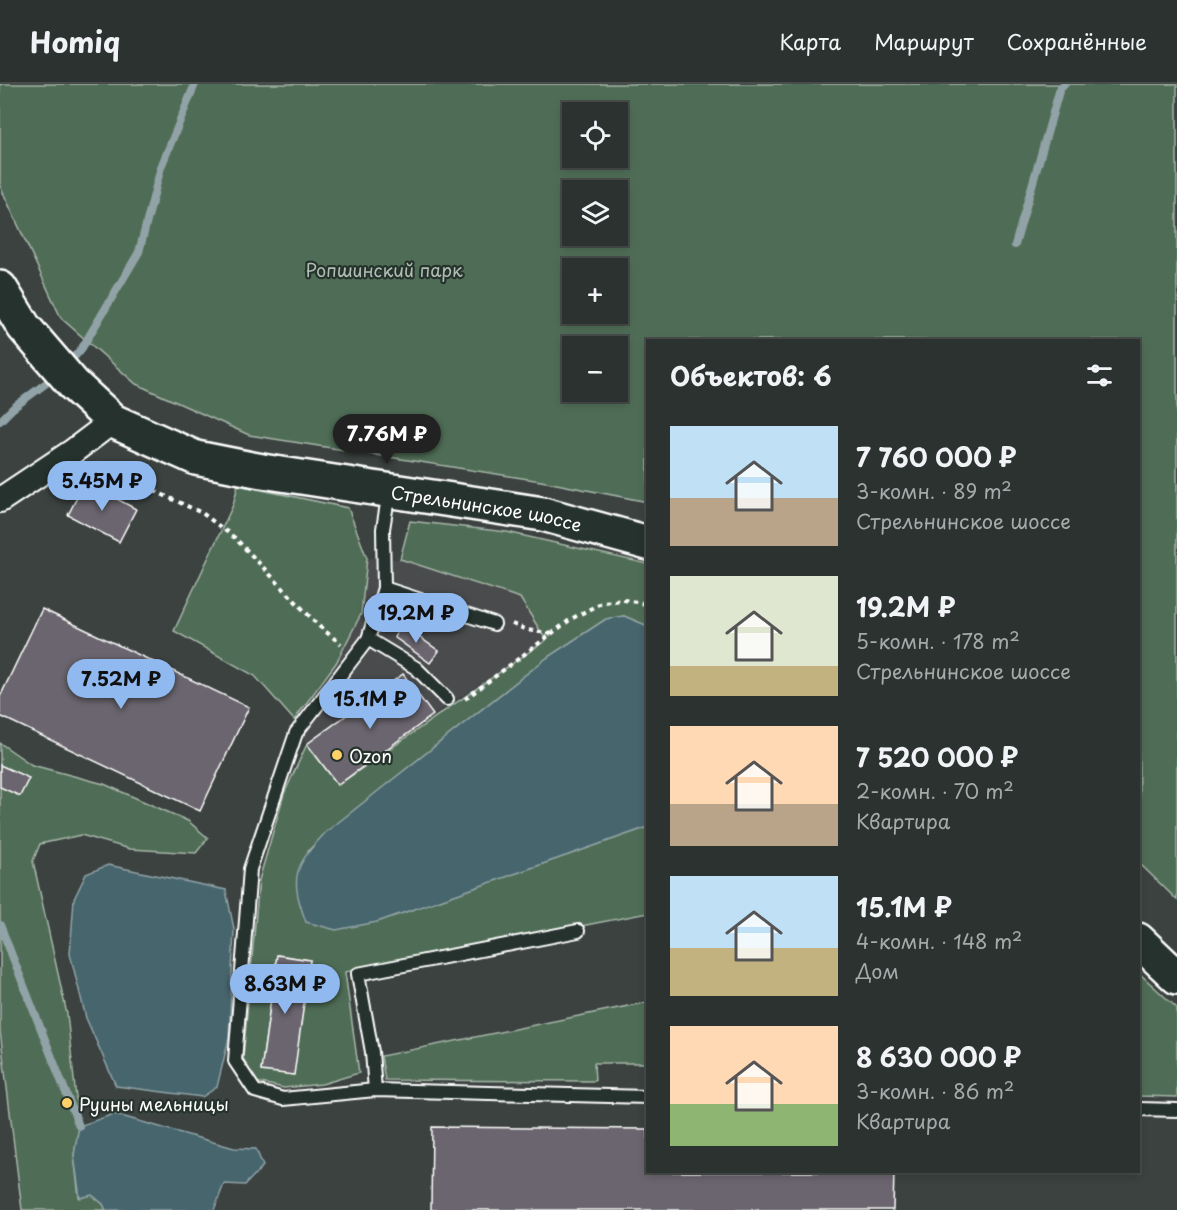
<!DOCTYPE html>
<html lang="ru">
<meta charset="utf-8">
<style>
:root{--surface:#2c3230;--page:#343a38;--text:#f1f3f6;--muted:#a6aaab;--line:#484d4c;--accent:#90b9f0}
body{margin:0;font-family:"Playpen Sans",sans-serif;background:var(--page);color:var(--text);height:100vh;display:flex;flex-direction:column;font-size:22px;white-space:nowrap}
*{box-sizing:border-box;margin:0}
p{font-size:20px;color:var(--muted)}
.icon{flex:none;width:33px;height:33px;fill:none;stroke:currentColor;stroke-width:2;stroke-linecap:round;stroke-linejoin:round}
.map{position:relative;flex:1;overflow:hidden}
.side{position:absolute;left:646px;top:255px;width:494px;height:834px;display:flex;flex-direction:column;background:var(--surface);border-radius:0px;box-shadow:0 3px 9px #0003,0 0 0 2px var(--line)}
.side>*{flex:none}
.buttons{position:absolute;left:562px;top:18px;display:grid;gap:12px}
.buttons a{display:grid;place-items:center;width:66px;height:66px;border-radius:0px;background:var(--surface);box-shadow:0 3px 9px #0003,0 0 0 2px var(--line);font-size:30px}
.price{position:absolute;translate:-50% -51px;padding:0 14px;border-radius:21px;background:var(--accent);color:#111;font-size:20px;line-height:39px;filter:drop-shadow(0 2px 3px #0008)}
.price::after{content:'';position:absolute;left:50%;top:36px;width:18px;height:14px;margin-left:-9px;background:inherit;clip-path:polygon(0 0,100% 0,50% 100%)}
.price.current{background:#222;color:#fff}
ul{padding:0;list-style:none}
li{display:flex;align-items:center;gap:18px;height:150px;padding:0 24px}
li span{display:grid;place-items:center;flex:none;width:168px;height:120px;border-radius:0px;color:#555}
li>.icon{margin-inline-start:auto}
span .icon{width:72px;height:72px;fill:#fffc;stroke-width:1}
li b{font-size:26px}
h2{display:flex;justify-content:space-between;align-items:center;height:72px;padding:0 24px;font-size:26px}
header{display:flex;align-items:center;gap:36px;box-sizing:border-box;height:84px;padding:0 30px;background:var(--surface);border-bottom:2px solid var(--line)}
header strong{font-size:28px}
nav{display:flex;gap:33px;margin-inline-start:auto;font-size:21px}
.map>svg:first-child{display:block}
</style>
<header>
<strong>Homiq</strong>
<nav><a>Карта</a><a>Маршрут</a><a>Сохранённые</a></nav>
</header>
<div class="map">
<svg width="1177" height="1126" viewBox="0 0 1177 1126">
<rect width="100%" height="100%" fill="#3b4240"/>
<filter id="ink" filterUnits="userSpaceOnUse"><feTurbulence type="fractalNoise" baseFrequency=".0167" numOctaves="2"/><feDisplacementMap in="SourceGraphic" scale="12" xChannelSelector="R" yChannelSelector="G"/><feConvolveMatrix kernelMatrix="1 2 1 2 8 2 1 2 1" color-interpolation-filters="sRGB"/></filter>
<g filter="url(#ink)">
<path fill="#494c4e" d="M364,474L400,475L520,514L546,556L433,631L338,701L307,660L294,636L336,579Z"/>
<g fill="#506d56" stroke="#a8b6aa" stroke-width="1.5" fill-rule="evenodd">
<path d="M0,0H1177V816L1139,779L1138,256H648V418L541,397L249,351L136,300L61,234L0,102ZM573,28H618V74H573ZM573,106H618V152H573ZM618,184V230H573V184ZM573,262H618V308H573Z"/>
<path d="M238,401L348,424L367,474L361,530L336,579L294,636L255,592L174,547L233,421Z"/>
<path d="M410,437L507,448L648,480V542L624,532L606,535L548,573L327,748L308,767L377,838L648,743V829L345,888L359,989L322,1000L284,1004L256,998L243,974L259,796L284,710L307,660L338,701L546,556L520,514L400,475ZM277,871L310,876L293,991L261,986Z"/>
<path d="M0,659L32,681L104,700L188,737L208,754L196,769L130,765L81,751L40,760L33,777L67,930L79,1042L74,1071L79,1113L92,1111L103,1120L106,1126H22L0,947Z"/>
<path d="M1139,889L1177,924V1013L1139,1012Z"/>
<path d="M648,918V979H594L595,997L385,996L381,972Z"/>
</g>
<g fill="#47656d" stroke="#91a3a7" stroke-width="1.5">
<path d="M624,532L648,542V743L377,838L336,846L306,838C289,793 294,782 326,748L548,573L606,535Z"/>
<path d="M108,781L226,806L234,845L229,954L217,1003L202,1013L116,1002L86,934L70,870L74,815L86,790Z"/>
<path d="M114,1030L234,1064L256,1065L263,1082L245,1101L224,1100L214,1126H106L103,1120L92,1111L80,1114L74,1071L79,1042Z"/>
</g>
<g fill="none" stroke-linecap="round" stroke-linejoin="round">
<g stroke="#91a3a7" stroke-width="8">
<path d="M1015,161L1060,4L1064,0"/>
<path d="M68,280L82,264L139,168L161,83L195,0"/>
<path d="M0,337L13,324L57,291"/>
<path d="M0,841L79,1042"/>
</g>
</g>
<g fill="#6b656e" stroke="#fff" stroke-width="1.5">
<path d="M85,398L136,425L119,458L68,431Z"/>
<path d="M42,525L249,623L200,727L0,632V613Z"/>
<path d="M402,541L439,567L430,579L394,553Z"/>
<path d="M403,590L433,631L338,701L307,660Z"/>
<path d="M0,681L29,694L20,712L0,703Z"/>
<path d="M277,871L310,876L294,991L261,987Z"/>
<path d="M432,1043L648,1045V1088H894L893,1126H431Z"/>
</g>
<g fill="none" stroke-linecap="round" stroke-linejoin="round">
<g stroke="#fff" stroke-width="16">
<g id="lane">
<path d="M389,407L383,445L384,504L368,555L296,649L250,785L235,977L255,1007L283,1015L375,1006L648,1013"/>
<path d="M384,504L494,540"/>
<path d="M368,555L416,584L447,615"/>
<path d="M375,1006L372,968L358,890L578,847"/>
<path d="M1138,1025L1177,1026"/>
</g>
</g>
<g stroke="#fff" stroke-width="28">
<path id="street" d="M0,416L72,368L113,337"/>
</g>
<g stroke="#fff" stroke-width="38">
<g id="secondary">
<path id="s1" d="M0,204L24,243L74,301L113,337L196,374L262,387L543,430L648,459"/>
<path d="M1138,856L1177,893"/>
</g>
</g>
<g stroke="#fff" stroke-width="4" stroke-dasharray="4.5 4.5" stroke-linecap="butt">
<path d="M97,380L202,429L235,454L320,543L341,560"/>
<path d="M512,540L527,546L553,550"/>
<path d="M465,615L571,535L603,518L624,516L642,519L648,524"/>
</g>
<use href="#lane" stroke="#26332d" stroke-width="12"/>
<use href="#street" stroke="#26332d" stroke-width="24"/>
<use href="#secondary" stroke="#26332d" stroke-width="33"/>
</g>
</g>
<g fill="#ffd166" stroke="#26332d" stroke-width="2">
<circle cx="337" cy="671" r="6"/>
<circle cx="67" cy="1019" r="6"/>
</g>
<g text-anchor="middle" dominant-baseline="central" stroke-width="4.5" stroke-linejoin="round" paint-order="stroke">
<g font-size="18" fill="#b0bdb3" stroke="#26332d">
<text x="384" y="185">Ропшинский парк</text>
</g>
<g font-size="18" fill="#fff" stroke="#26332d">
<text stroke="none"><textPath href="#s1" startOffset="561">Стрельнинское шоссе</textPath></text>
</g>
<g font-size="18" fill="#fff" stroke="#26332d" text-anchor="start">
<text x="349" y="671">Ozon</text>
<text x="79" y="1019">Руины мельницы</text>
</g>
</g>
</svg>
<div class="buttons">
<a><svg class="icon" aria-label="locate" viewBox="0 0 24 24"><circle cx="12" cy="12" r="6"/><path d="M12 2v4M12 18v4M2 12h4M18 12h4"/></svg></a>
<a><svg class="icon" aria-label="layers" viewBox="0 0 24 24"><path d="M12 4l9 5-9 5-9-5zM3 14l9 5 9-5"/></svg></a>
<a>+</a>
<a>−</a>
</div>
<b class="price current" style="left:387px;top:381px">7.76M ₽</b>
<b class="price" style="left:102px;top:428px">5.45M ₽</b>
<b class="price" style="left:416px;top:560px">19.2M ₽</b>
<b class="price" style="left:121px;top:626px">7.52M ₽</b>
<b class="price" style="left:370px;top:646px">15.1M ₽</b>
<b class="price" style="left:285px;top:931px">8.63M ₽</b>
<section class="side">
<h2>Объектов: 6<svg class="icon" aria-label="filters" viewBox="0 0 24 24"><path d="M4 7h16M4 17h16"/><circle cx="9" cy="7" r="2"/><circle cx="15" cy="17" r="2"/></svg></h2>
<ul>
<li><span style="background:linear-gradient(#bfe0f5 60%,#b9a48a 0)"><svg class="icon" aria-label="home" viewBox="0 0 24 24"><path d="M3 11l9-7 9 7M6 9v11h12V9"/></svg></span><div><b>7 760 000 ₽</b><p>3-комн. · 89 m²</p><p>Стрельнинское шоссе</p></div></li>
<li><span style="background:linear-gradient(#dfe7d0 75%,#c2b280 0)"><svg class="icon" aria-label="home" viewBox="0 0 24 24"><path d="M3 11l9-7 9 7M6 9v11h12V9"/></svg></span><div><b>19.2M ₽</b><p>5-комн. · 178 m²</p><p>Стрельнинское шоссе</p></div></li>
<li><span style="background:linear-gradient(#ffd9b3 65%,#b9a48a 0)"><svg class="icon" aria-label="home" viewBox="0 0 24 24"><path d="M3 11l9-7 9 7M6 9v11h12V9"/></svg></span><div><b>7 520 000 ₽</b><p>2-комн. · 70 m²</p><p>Квартира</p></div></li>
<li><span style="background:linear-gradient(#bfe0f5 60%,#c2b280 0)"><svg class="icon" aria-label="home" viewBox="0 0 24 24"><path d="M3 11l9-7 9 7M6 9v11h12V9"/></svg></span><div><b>15.1M ₽</b><p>4-комн. · 148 m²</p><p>Дом</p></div></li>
<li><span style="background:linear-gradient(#ffd9b3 65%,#8fb573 0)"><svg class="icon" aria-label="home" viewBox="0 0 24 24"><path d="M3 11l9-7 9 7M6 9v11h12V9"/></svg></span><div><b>8 630 000 ₽</b><p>3-комн. · 86 m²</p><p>Квартира</p></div></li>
</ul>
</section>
</div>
